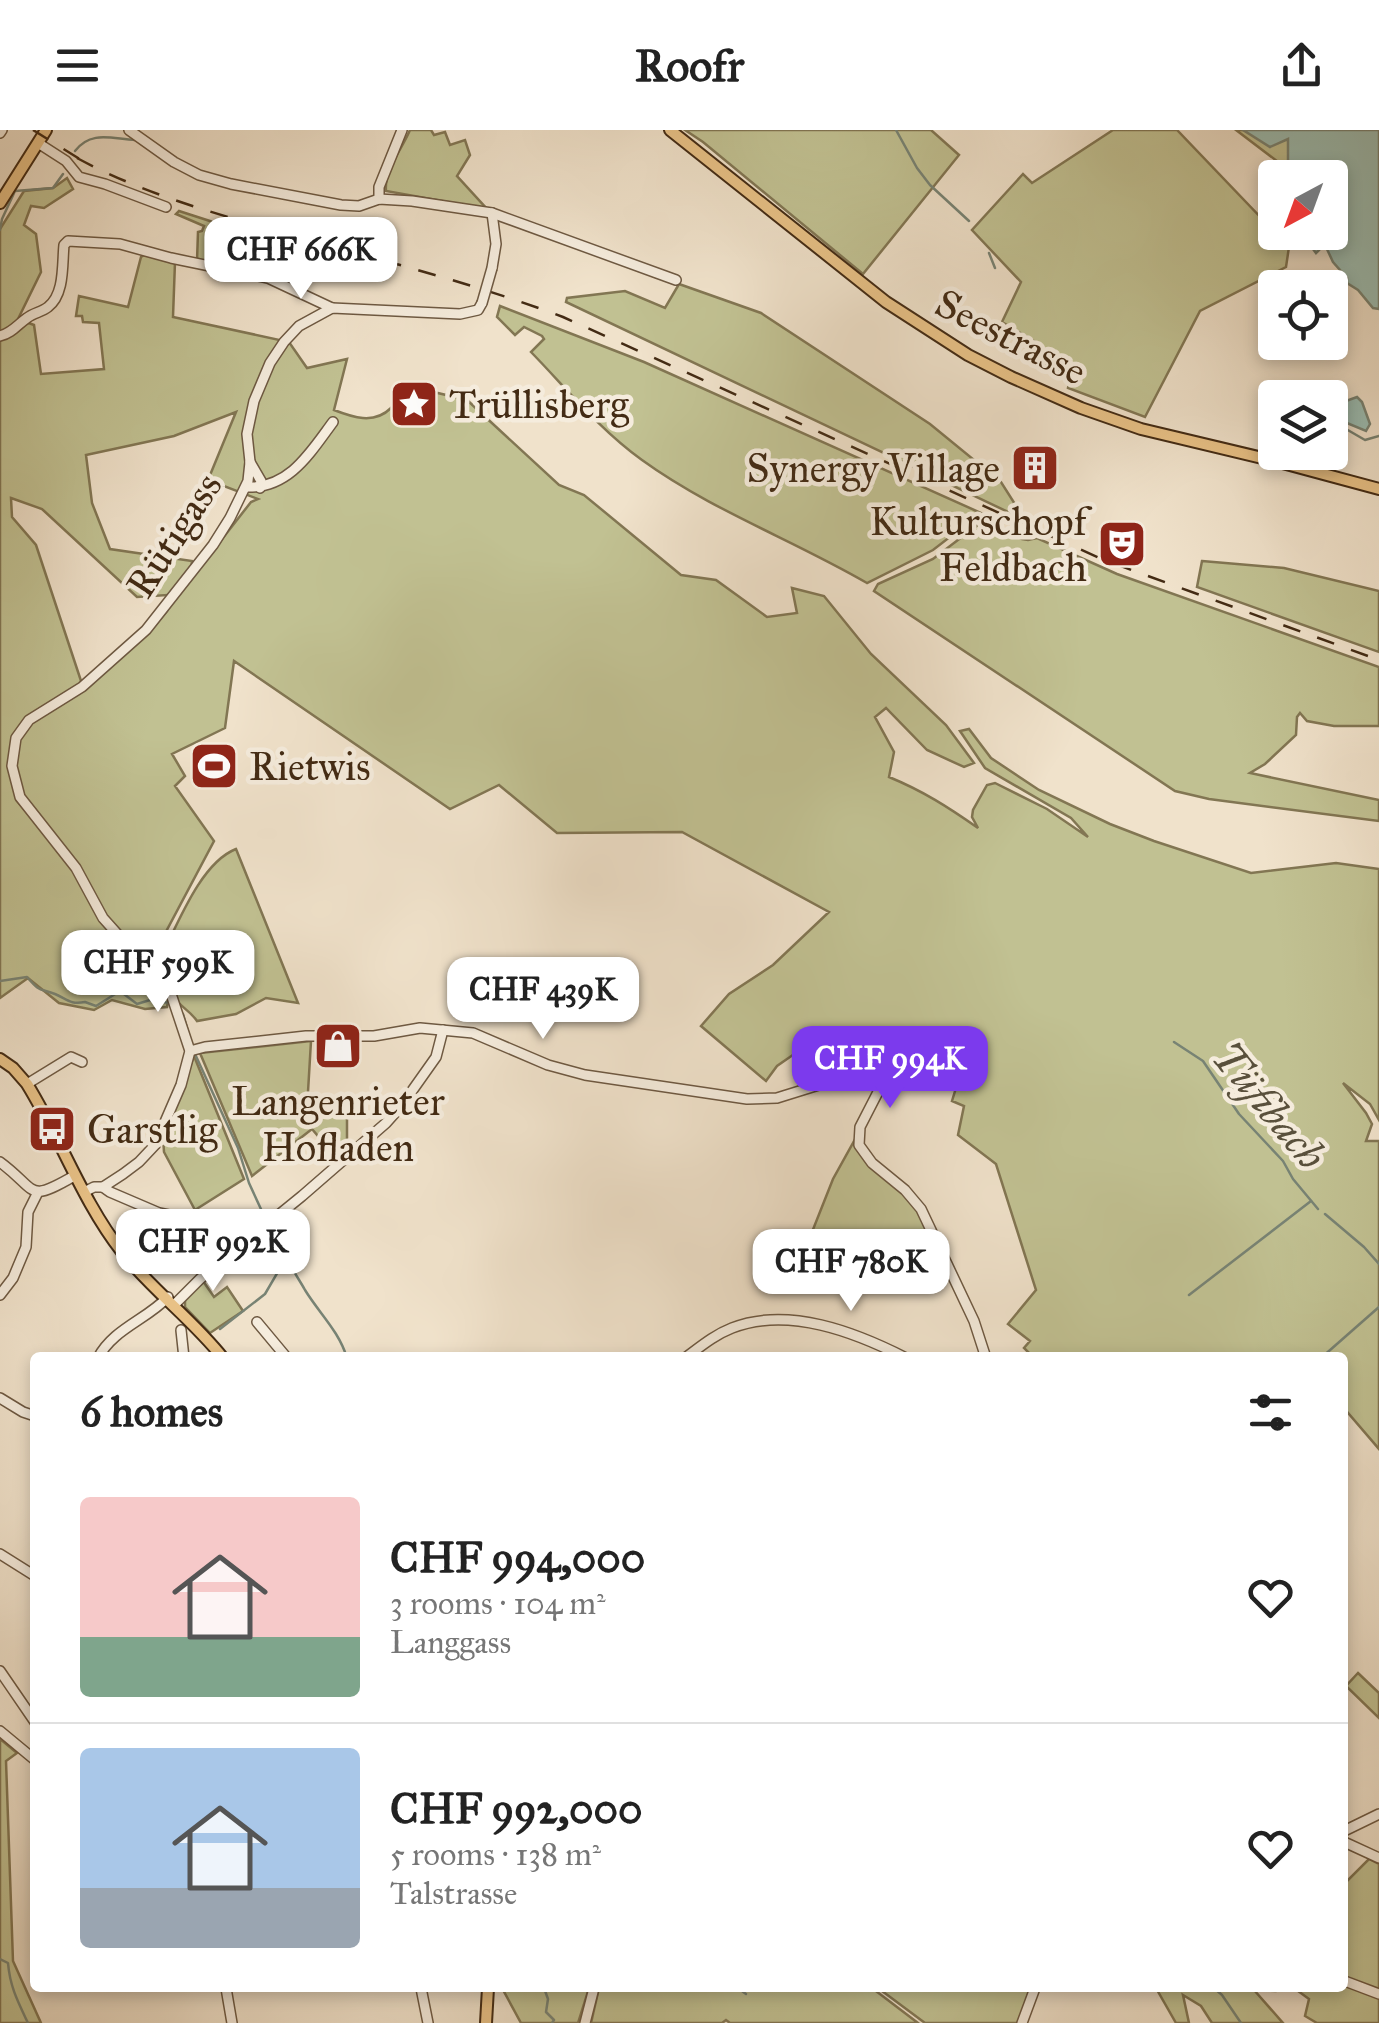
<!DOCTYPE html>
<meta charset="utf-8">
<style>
:root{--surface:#fff;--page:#f2f2f2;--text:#222;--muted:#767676;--line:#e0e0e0;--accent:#7c3aed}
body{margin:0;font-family:"IM FELL Great Primer",serif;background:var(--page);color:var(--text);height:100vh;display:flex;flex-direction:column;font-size:38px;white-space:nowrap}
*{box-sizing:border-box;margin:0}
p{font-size:32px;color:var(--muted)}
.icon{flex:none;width:55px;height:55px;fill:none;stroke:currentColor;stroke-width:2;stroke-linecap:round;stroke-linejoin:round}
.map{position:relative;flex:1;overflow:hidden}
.drawer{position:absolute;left:30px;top:1222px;width:1318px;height:640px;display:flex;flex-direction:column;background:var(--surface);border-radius:10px;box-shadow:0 5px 15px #0003}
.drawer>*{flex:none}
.needle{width:65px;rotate:221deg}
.fabs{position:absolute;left:1258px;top:30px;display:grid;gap:20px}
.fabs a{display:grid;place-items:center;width:90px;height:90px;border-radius:10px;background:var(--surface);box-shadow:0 5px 15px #0003;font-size:50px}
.price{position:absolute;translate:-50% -85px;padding:0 22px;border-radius:20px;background:#fff;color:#222;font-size:32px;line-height:65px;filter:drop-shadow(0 2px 5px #0008)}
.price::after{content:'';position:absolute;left:50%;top:60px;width:30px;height:22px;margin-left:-15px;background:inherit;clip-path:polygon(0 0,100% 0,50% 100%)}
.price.active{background:var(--accent);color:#fff}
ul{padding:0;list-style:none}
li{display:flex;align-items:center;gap:30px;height:250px;padding:0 50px}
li+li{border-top:2px solid var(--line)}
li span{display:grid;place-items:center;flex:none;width:280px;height:200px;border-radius:10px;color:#555}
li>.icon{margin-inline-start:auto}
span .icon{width:120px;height:120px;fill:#fffc;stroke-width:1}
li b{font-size:42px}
h2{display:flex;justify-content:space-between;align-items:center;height:120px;padding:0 50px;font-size:42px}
header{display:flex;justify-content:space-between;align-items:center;height:130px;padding:0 50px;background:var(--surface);font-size:45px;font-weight:700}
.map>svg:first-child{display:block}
</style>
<header><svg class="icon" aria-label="menu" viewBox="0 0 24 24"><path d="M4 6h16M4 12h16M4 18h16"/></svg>Roofr<svg class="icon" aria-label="share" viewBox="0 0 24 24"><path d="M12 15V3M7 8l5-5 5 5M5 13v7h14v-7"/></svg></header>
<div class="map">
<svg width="1379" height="1893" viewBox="0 0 1379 1893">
<rect width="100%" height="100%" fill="#f0e2cb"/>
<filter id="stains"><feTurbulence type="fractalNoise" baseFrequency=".002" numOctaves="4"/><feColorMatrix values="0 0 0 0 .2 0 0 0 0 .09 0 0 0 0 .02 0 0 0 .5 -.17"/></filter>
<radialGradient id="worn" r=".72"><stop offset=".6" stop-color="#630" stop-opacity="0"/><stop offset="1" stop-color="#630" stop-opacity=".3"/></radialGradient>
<g fill="#c1c192" stroke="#827653" stroke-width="2.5" fill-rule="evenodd">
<path d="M410,0H431L434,5L445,2L450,15L465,10L470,25L457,46L487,79L386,61C384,40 402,19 410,0Z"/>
<path d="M685,0H931L959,25L863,144L703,12Z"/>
<path d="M1113,0H1177L1289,117L1286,137L1200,181L1145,287L1068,258L1070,246L1033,229L1042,216L1002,192L1021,152L972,100L1023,44L1032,53Z"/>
<path d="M1236,0H1255L1288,7L1311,42L1294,44Z"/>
<path d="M67,48L73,59L44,78L31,76L24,95L36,104L41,142L18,189L34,195L41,244L104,239L99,193L83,192L82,186H76L79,166L128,177L141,127L144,125L175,132L173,187L289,212L307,238L347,229L334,280C352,287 374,295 391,278C396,272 400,262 404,255L467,270L559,355L584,365L681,445L716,450L767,487L797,483L792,458L824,466L871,524L946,595L974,633L964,637L927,620L886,578L875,587L894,622L889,647C923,661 948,677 978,698L972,687L973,680L987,655L995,653L1047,679L1088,707L1071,688L985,638L960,601L969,599L991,628L1039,660L1110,694L1154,711L1251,743L1336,733L1379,739V990L1370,974L1343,953L1366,983L1372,994L1366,1011H1379V1319L1343,1277L1342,1228L1033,1227L1024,1218L1030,1211L1008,1194L1036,1160L996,1034L958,1005L964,976L952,971L963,935L916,915L878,956C863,940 838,949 818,954L800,920L777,936L766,951L701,896L729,864L773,835L829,782L682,702L557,703L499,655L450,679L234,531L225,598L172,624L185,646L175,656L214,711L152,828L148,827L115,800L97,775L78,737L24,668L17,671L63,724L79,748L95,780L116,808L152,836L169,866L167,877L145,879L112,870L94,880L59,873L28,848L0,868V99L24,61L53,58ZM236,282L208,350L258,369L251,372L190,450L192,431L110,419L92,373L86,325L174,306ZM11,368L42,379L137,467L167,465V481L152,499L84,560L36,415L12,387Z"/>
<path d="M179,81L275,112L278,109L327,121L330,125V130L278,121L270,146L197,131L198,102L202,101L204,96L176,84Z"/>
<path d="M679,154L761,183L930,294L1001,352L1025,390L566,172L567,168L625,161L665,178Z"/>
<path d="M500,176L644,232L981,383L933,420L867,453C793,410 711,380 642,330C600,300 567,259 531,222L544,209L542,206L524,197L515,205L497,187Z"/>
<path d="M988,393L1022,409L1028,410L1037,408L1117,444L1379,537V596H1334L1307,591L1300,583L1297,587L1296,605L1265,634L1250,643L1379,670V691L1209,669L1175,661L874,461L878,454L933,429L979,394Z"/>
<path d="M1202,431L1284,438L1379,461V522L1197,457Z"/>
<path d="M236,719L298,873L266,868L236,884L197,891C191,882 184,879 178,872C174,867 160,836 159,831C177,796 200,733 236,719Z"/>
<path d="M311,911L307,979L347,984V1022L339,1031L312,999L252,1046L200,923Z"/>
<path d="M194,926L244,1049L195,1080L164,1022L163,1007Z"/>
<path d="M858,1004L859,1015L916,1072L944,1130L921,1159C902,1143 883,1123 858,1119L849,1149L840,1147L838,1152L795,1145L833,1049Z"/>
<path d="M203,1151L214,1167L227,1157L243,1181L210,1203L185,1177V1169Z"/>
<path d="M1358,1543L1379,1563V1588L1346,1556Z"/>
<path d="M0,1609L17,1623L6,1631L13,1831L41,1893H0Z"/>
<path d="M1369,1729L1379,1734V1861L1343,1847L1342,1756Z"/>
<path d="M1343,1853L1379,1868V1893H1317L1305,1886L1309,1869L1294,1858H1342Z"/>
<path d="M502,1858H589L578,1893H521Z"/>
<path d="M599,1858H872L918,1893H730L726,1890L722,1893H591Z"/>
<path d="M878,1858H1030L1019,1893H925Z"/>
<path d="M1156,1858H1281L1276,1861L1254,1860L1283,1893H1212L1201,1876L1183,1865L1189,1893H1176Z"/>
</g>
<g fill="#9bbeb4" stroke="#788374" stroke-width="2.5">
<path d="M1243,0H1379V179L1373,178L1358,160L1347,153V148L1333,132L1326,117L1323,116L1316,123L1310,115L1307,103L1330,102V48L1298,47V41L1288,32V9L1270,17Z"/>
<path d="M1357,267L1362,272L1370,294L1366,301L1347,293L1340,292L1336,288L1342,283L1346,271Z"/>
</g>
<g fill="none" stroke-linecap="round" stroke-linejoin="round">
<g stroke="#788374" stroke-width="2.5">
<path d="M896,0L917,38L930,55L969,91"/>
<path d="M75,21C91,0 112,9 135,10"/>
<path d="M0,100L2,89L15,61L53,58L63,44"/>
<path d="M989,123L995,138"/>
<path d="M1330,295L1346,299L1365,310L1379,306"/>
<path d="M0,851L27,847C40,862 38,858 55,864C67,869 70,875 85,872L96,876L120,861L137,874L150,870L170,873"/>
<path d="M183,884L189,905"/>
<path d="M1174,912L1203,931L1239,984L1283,1031L1293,1049L1318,1079"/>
<path d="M195,924L238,1018L249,1053L266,1090"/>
<path d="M1325,1084L1364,1117L1379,1134"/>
<path d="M270,1098C274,1105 280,1110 284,1117C286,1122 286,1127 289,1132C293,1141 300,1151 305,1160C319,1183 339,1201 347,1228"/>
<path d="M1189,1165L1311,1071"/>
<path d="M220,1199L265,1164L286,1128"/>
<path d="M1321,1228L1379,1177"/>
<path d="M0,1829L8,1833C10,1857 18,1872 28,1893"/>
<path d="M544,1858L548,1869L546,1882L554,1890L552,1893"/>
<path d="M738,1858L746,1864"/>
<path d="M1214,1858L1222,1865L1241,1893"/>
</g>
<g stroke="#6e5942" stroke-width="12">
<g id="minor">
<path d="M129,0L174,32L199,45L231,54L341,75L359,76L379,69L412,71L492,83L676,150"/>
<path d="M0,3L2,0"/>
<path d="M38,13L66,31L79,47L105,54L166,77"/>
<path d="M379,69V57L402,0"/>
<path d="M492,83L496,114L492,138"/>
<path d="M0,206C12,203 17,195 27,188C33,183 42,182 48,177C65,164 62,134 64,115L68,111L120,114L171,128L268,148L332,178"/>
<path d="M250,332L261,351L260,358"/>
<path d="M246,357C289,359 310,323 333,292"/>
<path d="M190,921L205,917L306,906H374L420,898L473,903L548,935L585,945L747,969L777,968L838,949L861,947L870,949L877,954L878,962L860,997L859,1015L872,1033L905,1060L921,1079L974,1191L986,1228"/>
<path d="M27,954L71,927L82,932"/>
<path d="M0,1032C38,1060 26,1074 74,1046"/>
<path d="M103,1057L110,1062L159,1083L198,1091L205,1095L213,1103L226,1129"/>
<path d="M84,1062L94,1057H103L123,1044L139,1032L155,1015L181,955L190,921L171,864L161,846L151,833L120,807L103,788L76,738L20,667L12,636L16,608L29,590L82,557L146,500L213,415L230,388L248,351L250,332L247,304L254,271L270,233L284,212L299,196L332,178L460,184L478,180L482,173"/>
<path d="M0,1165L13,1148L26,1117L28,1082L38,1062"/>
<path d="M175,1174L200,1149L302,1066L386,993L402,975L436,927L443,900"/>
<path d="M257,1192L287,1228"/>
<path d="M181,1200L184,1228"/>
<path d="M98,1228C113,1199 146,1190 168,1167"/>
<path d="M685,1228C700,1217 714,1205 732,1198C788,1176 855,1202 906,1228"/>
<path d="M0,1268L23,1282L35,1286"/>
<path d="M0,1424L35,1446"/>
<path d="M0,1541L35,1592"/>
<path d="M0,1601L35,1630"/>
<path d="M1342,1702L1379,1684"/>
<path d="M1342,1711L1379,1728"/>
<path d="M1342,1850L1379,1864"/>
<path d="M226,1858L232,1893"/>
<path d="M421,1858L428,1893"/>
<path d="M585,1893L594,1858"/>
<path d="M1022,1893L1035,1858"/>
</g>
</g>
<g stroke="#432b14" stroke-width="14">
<g id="major">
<path d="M670,0L886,172L968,225L1011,247L1081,278L1141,299L1275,331L1379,359"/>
<path d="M0,73L46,0"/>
<path d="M0,929L13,938L27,954C61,1009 82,1071 122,1122C152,1160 192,1189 223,1228"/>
<path d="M486,1893L488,1858"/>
</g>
</g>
<use href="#minor" stroke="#f5ecdd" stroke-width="9"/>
<use href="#major" stroke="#e8c186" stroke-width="10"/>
<g stroke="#432b14" stroke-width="2.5" stroke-dasharray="18 18" stroke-linecap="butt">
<path d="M33,0L86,33"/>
<path d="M77,28C140,62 209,82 277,101C373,128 470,152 563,187L1104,430L1379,530"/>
</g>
<g stroke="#6e5942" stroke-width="12" stroke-linecap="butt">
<path id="minor-bridge" d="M482,173L492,138"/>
</g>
<use href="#minor-bridge" stroke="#f5ecdd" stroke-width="9"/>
</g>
<defs>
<g id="sight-square" transform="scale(2.5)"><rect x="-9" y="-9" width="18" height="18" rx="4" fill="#8f2418" stroke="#f5ecdd"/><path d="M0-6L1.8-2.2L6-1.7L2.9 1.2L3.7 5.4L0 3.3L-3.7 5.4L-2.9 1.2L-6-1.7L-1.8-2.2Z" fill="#fff"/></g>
<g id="building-square" transform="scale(2.5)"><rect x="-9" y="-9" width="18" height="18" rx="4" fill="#8f2418" stroke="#f5ecdd"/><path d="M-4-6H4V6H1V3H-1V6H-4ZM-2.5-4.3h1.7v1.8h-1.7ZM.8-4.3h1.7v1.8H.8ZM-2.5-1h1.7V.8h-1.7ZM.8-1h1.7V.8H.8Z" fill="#fff"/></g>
<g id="theatre-square" transform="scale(2.5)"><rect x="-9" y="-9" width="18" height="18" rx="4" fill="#8f2418" stroke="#f5ecdd"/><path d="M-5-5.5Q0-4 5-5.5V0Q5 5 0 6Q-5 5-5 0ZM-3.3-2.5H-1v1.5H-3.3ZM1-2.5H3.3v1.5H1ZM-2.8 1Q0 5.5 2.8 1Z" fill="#fff"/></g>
<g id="stadium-square" transform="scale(2.5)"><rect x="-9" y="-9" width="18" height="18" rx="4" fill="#8f2418" stroke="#f5ecdd"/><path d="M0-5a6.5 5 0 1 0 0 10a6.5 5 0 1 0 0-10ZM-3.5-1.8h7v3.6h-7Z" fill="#fff"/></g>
<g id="shop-square" transform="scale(2.5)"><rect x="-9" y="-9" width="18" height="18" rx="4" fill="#8f2418" stroke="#f5ecdd"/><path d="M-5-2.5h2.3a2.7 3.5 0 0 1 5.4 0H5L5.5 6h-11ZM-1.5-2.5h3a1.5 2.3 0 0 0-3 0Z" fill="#fff"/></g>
<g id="bus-square" transform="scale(2.5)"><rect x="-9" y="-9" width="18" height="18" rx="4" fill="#8f2418" stroke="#f5ecdd"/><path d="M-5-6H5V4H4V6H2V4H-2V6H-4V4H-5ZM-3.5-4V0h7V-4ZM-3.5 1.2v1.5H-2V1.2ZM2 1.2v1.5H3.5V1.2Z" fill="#fff"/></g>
</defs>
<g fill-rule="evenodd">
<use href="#sight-square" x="414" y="274"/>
<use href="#building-square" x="1035" y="338"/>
<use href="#theatre-square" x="1122" y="414"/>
<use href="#stadium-square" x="214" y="636"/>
<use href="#shop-square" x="338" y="916"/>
<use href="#bus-square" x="52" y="999"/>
</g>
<g text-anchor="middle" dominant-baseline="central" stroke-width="9" stroke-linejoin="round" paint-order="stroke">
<g font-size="40" fill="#432b14" stroke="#f5ecdd">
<text transform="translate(1011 207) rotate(27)">Seestrasse</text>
<text transform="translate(174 405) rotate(-57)">Rütigass</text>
</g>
<g font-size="40" fill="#432b14" stroke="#f5ecdd" text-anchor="start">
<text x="449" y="274">Trüllisberg</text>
<text x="1000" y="338" text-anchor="end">Synergy Village</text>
<text x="1087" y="391" text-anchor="end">Kulturschopf<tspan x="1087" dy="46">Feldbach</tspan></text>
<text x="249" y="636">Rietwis</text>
<text x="338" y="971" text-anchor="middle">Langenrieter<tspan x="338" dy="46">Hofladen</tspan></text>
<text x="87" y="999">Garstlig</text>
</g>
<g font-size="42" font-style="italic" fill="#59503c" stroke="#f5ecdd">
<text transform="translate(1269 976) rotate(50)">Tüfibach</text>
</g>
</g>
<rect width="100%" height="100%" filter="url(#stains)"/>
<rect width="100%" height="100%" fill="url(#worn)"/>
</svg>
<div class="fabs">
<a><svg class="needle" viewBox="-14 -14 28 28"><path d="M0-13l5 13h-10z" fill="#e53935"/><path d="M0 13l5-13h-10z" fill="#767676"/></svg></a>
<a><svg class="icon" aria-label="locate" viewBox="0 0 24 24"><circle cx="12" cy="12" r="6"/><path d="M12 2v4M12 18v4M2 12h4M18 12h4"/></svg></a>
<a><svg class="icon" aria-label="layers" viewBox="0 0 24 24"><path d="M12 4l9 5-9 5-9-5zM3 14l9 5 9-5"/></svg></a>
</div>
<b class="price" style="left:301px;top:172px">CHF 666K</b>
<b class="price" style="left:158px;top:885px">CHF 599K</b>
<b class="price" style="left:543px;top:912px">CHF 439K</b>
<b class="price active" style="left:890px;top:981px">CHF 994K</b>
<b class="price" style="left:213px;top:1164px">CHF 992K</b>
<b class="price" style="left:851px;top:1184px">CHF 780K</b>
<section class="drawer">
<h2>6 homes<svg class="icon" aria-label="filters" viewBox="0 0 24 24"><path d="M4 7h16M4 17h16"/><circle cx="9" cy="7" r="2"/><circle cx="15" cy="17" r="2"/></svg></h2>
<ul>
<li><span style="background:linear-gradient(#f6c9c9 70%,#7fa58c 0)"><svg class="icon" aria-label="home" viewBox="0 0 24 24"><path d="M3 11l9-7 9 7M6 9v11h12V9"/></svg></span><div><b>CHF 994,000</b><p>3 rooms · 104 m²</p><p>Langgass</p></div><svg class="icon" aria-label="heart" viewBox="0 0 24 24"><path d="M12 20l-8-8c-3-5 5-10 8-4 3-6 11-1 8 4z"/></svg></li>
<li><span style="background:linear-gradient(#a9c7e8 70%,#9aa5b1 0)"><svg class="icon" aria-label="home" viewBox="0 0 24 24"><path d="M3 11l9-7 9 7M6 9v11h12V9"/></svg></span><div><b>CHF 992,000</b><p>5 rooms · 138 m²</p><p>Talstrasse</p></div><svg class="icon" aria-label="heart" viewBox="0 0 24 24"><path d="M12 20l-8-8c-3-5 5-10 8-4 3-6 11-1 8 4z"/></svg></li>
</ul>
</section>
</div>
